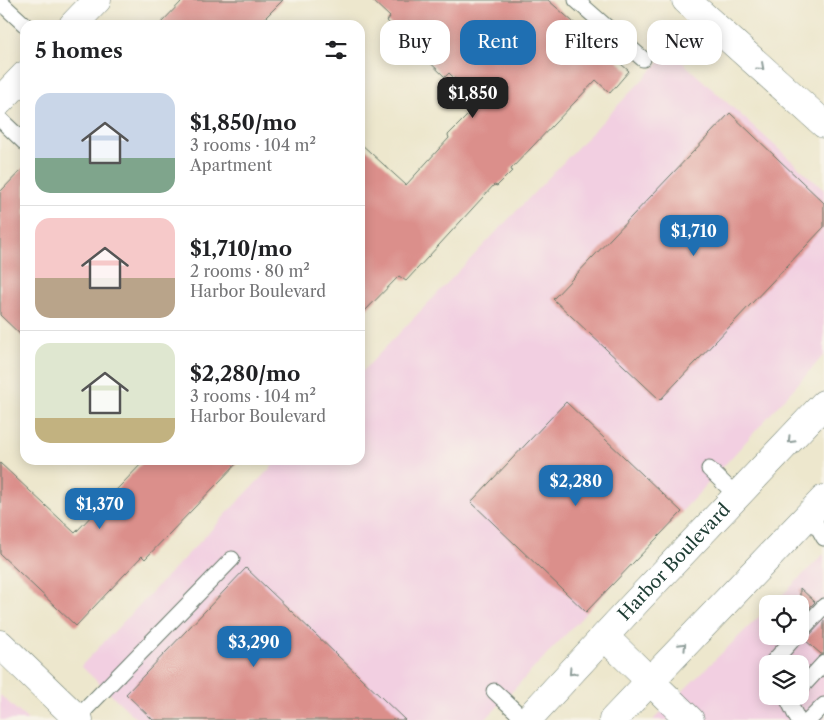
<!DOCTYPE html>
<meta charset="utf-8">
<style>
:root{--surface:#fff;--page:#f2f2f2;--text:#202124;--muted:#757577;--line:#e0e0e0;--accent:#1f6fb2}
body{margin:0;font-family:"Libre Caslon Text",serif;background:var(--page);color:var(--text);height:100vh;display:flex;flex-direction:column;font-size:19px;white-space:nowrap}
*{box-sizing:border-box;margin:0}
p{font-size:16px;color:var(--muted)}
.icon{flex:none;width:28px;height:28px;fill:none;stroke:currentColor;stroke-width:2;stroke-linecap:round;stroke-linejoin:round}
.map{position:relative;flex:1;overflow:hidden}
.panel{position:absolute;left:20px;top:20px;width:345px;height:445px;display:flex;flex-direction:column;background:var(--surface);border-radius:15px;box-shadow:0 2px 12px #0003}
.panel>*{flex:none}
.guide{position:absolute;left:380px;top:20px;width:369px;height:45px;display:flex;gap:10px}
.tools{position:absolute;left:759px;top:595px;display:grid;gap:10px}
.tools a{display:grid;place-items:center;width:50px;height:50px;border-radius:10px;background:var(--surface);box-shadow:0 2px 12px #0003;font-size:25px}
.price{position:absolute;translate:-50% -42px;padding:0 11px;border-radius:10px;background:var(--accent);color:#fff;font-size:16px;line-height:32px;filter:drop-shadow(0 1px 2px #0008)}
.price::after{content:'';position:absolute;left:50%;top:30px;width:15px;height:11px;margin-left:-8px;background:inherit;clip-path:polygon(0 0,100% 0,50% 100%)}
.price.selected{background:#222;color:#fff}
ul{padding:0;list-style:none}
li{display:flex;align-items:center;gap:15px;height:125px;padding:0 15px}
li+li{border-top:1px solid var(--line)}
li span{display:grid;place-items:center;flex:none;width:140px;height:100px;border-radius:15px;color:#555}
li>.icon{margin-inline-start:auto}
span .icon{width:60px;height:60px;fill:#fffc;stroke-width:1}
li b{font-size:21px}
h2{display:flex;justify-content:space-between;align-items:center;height:60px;padding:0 15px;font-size:21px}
.chip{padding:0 18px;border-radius:15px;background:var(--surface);box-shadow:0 2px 12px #0003;font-size:18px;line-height:45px}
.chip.selected{background:var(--accent);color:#fff}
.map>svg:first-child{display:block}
</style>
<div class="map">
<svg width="824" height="720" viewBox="0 0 824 720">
<rect width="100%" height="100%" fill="#f7f3e8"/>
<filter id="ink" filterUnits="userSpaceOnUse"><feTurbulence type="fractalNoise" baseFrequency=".02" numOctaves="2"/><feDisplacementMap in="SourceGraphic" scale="10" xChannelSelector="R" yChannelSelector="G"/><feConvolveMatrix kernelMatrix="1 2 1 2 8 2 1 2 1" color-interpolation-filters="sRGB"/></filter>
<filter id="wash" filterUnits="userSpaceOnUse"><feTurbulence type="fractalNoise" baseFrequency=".0096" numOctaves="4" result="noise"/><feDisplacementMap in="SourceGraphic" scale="20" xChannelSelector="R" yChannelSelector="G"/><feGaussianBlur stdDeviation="1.12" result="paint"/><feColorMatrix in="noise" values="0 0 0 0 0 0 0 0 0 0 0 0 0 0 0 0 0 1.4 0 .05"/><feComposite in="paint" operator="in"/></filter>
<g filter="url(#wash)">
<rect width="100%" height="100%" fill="#ede7cd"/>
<g fill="#f2cfe1" fill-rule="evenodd">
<path d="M670,51L824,190V355L702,490L485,720H138L81,666L278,460H360V374Z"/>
<path d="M824,554V720H653L767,609L768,636H800V604H773ZM768,664H800V696H768Z"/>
<path d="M0,695L28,720H0Z"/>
</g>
<g id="blocks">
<g fill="#db8f8b">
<path d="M183,0H283L258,25H159Z"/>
<path d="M372,0H548L629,71L610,93L596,80L511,169L512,171L497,186L494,185L406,281L399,276L360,316V143L406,185L449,138L448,135L480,103L449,73L445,77L387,21L390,17Z"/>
<path d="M730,113L824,203V227L660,400L553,299Z"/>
<path d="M25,166V339L0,315V192Z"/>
<path d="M566,402L682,512L586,612L471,502Z"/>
<path d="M145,460H240L145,559L142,556L76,626L0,554V463L75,533Z"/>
<path d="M246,568L405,720H153L126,694Z"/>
<path d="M800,588L815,602L800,618Z"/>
<path d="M824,620V654H821L805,640Z"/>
</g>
</g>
</g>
<g filter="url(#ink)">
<use href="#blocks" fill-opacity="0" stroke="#67786a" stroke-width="1"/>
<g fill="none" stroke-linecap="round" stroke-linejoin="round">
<g stroke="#67786a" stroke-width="17">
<g id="lane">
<path d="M576,0L643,59"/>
<path d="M0,2L25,25"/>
<path d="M0,119L25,143"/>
<path d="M709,469L737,496"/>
<path d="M810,513L824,538"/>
<path d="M800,632L824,606"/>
<path d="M771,664L796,636"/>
<path d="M800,689L824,663"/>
<path d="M494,691L525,720"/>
<path d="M786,696L798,720"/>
<path d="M77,718L232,559"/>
<path d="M809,720L824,705"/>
</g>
</g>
<g stroke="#67786a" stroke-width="29">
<g id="street">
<path d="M73,25L97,0"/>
<path d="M0,101L25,75"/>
<path d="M0,644L79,720"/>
<path d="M650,681L690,720"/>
</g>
</g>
<g stroke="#67786a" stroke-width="29">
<g id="primary">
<path d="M605,637L650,681"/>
<path id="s1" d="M527,720L638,600L824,404"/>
<path d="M613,720L824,499"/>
</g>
</g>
<g stroke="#67786a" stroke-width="29">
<path id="highway" d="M686,0L824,124"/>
</g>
<use href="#lane" stroke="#fff" stroke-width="15"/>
<use href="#street" stroke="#fff" stroke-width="28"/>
<use href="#primary" stroke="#fff" stroke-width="28"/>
<use href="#highway" stroke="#fff" stroke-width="28"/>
</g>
<defs><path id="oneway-chevron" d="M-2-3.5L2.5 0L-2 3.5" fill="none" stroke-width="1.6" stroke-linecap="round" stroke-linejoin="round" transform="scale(1.25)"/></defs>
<g stroke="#8f9e9a">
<use href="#oneway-chevron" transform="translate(761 67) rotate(42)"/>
<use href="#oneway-chevron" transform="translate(791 440) rotate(133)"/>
<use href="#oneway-chevron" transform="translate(683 646) rotate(-46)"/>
<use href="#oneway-chevron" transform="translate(572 672) rotate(133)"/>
</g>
</g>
<g text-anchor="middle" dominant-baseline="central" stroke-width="4.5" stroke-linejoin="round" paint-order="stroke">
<g font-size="18" fill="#1f3d34" stroke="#f7f3e8">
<text stroke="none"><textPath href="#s1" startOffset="216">Harbor Boulevard</textPath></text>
</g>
</g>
</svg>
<div class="tools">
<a><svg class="icon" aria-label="locate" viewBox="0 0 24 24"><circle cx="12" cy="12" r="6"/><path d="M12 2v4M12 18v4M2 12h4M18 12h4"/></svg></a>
<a><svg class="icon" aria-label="layers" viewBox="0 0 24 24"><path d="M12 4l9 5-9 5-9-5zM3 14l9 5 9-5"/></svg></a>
</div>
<b class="price selected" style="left:473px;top:119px">$1,850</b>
<b class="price" style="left:694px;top:257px">$1,710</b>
<b class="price" style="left:576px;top:507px">$2,280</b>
<b class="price" style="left:100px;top:530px">$1,370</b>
<b class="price" style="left:254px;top:668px">$3,290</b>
<div class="guide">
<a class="chip">Buy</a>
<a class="chip selected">Rent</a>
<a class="chip">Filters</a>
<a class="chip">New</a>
</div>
<section class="panel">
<h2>5 homes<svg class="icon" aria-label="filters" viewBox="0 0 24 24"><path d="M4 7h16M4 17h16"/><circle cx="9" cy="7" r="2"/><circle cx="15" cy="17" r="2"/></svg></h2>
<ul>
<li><span style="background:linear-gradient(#c9d6e8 65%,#7fa58c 0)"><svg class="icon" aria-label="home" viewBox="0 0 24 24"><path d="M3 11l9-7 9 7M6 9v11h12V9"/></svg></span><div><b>$1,850/mo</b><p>3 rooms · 104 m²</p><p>Apartment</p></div></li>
<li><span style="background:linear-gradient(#f6c9c9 60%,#b9a48a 0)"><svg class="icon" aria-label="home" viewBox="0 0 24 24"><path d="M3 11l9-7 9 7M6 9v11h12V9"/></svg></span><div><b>$1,710/mo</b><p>2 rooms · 80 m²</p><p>Harbor Boulevard</p></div></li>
<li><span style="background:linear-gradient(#dfe7d0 75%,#c2b280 0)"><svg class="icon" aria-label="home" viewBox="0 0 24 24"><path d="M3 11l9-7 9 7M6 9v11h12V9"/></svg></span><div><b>$2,280/mo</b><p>3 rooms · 104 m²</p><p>Harbor Boulevard</p></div></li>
</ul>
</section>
</div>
